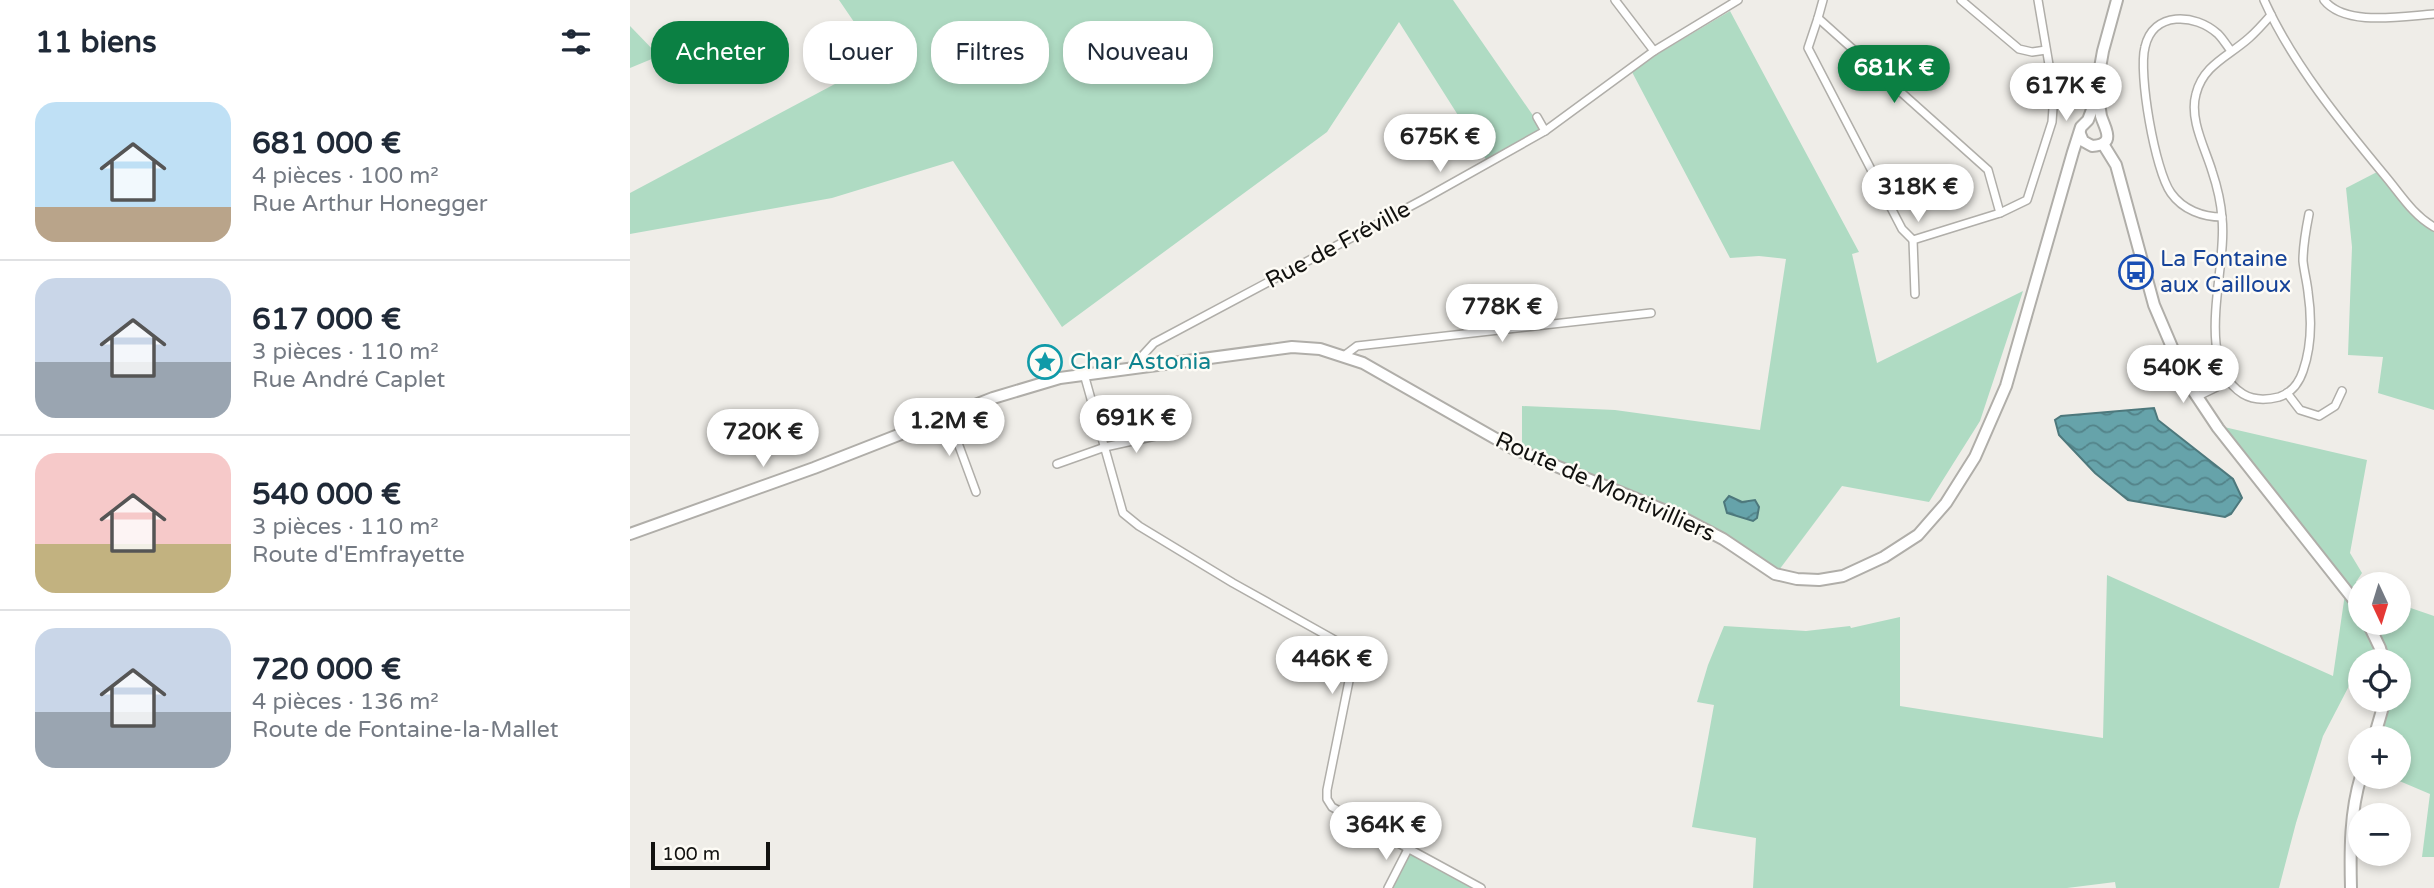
<!DOCTYPE html>
<html lang="fr">
<meta charset="utf-8">
<style>
:root{--surface:#fff;--page:#f6f6f7;--text:#1f2937;--muted:#747a83;--line:#e0e1e3;--accent:#0b8043}
body{margin:0;font-family:"Varela Round",sans-serif;background:var(--page);color:var(--text);height:100vh;display:flex;flex-direction:column;font-size:26px;white-space:nowrap}
*{box-sizing:border-box;margin:0}
p{font-size:23px;color:var(--muted)}
.icon{flex:none;width:38px;height:38px;fill:none;stroke:currentColor;stroke-width:2;stroke-linecap:round;stroke-linejoin:round}
.map{position:relative;flex:1;overflow:hidden}
.side{display:flex;flex-direction:column;background:var(--surface);width:630px}
.side>*{flex:none}
.banner{position:absolute;left:21px;top:21px;width:665px;height:63px;display:flex;gap:14px}
.needle{width:46px;rotate:176deg}
.fabs{position:absolute;left:1718px;top:572px;display:grid;gap:14px}
.fabs a{display:grid;place-items:center;width:63px;height:63px;border-radius:50%;background:var(--surface);box-shadow:0 4px 10px #0003;font-size:35px}
.scale{position:absolute;left:21px;bottom:18px;width:119px;box-sizing:border-box;padding-left:7px;border:4px solid #121210;border-top:0;font-size:19px;line-height:24px;white-space:nowrap;color:#121210;-webkit-text-stroke:5px #fdfbf5;paint-order:stroke}
.price{position:absolute;translate:-50% -60px;padding:0 16px;border-radius:24px;background:#fff;color:#222;font-size:23px;line-height:46px;filter:drop-shadow(0 2px 4px #0008)}
.price::after{content:'';position:absolute;left:50%;top:42px;width:21px;height:16px;margin-left:-10px;background:inherit;clip-path:polygon(0 0,100% 0,50% 100%)}
.price.on{background:var(--accent);color:#fff}
ul{padding:0;list-style:none}
li{display:flex;align-items:center;gap:21px;height:175px;padding:0 35px}
li+li{border-top:2px solid var(--line)}
li span{display:grid;place-items:center;flex:none;width:196px;height:140px;border-radius:21px;color:#555}
li>.icon{margin-inline-start:auto}
span .icon{width:84px;height:84px;fill:#fffc;stroke-width:1}
li b{font-size:30px}
h2{display:flex;justify-content:space-between;align-items:center;height:84px;padding:0 35px;font-size:30px}
.pill{padding:0 24px;border-radius:28px;background:var(--surface);box-shadow:0 4px 10px #0003;font-size:24px;line-height:63px}
.pill.on{background:var(--accent);color:#fff}
main{display:flex;flex:1;min-height:0}
.map>svg:first-child{display:block}
</style>
<main>
<section class="side">
<h2>11 biens<svg class="icon" aria-label="filters" viewBox="0 0 24 24"><path d="M4 7h16M4 17h16"/><circle cx="9" cy="7" r="2"/><circle cx="15" cy="17" r="2"/></svg></h2>
<ul>
<li><span style="background:linear-gradient(#bfe0f5 75%,#b9a48a 0)"><svg class="icon" aria-label="home" viewBox="0 0 24 24"><path d="M3 11l9-7 9 7M6 9v11h12V9"/></svg></span><div><b>681 000 €</b><p>4 pièces · 100 m²</p><p>Rue Arthur Honegger</p></div></li>
<li><span style="background:linear-gradient(#c9d6e8 60%,#9aa5b1 0)"><svg class="icon" aria-label="home" viewBox="0 0 24 24"><path d="M3 11l9-7 9 7M6 9v11h12V9"/></svg></span><div><b>617 000 €</b><p>3 pièces · 110 m²</p><p>Rue André Caplet</p></div></li>
<li><span style="background:linear-gradient(#f6c9c9 65%,#c2b280 0)"><svg class="icon" aria-label="home" viewBox="0 0 24 24"><path d="M3 11l9-7 9 7M6 9v11h12V9"/></svg></span><div><b>540 000 €</b><p>3 pièces · 110 m²</p><p>Route d'Emfrayette</p></div></li>
<li><span style="background:linear-gradient(#c9d6e8 60%,#9aa5b1 0)"><svg class="icon" aria-label="home" viewBox="0 0 24 24"><path d="M3 11l9-7 9 7M6 9v11h12V9"/></svg></span><div><b>720 000 €</b><p>4 pièces · 136 m²</p><p>Route de Fontaine-la-Mallet</p></div></li>
</ul>
</section>
<div class="map">
<svg width="1804" height="888" viewBox="0 0 1804 888">
<defs>
<pattern id="water-waves" width="16" height="10" patternUnits="userSpaceOnUse" patternTransform="scale(1.75)"><rect width="16" height="10" fill="#66a3aa"/><path d="M0 5q4-4 8 0t8 0" fill="none" stroke="#538389"/></pattern>
</defs>
<rect width="100%" height="100%" fill="#efede8"/>
<g fill="#afdbc3">
<path d="M209,0H823L913,130L857,161L769,22L697,132L432,327L323,161L202,198L0,234V193L250,60Z"/>
<path d="M1100,11L1229,252L1222,254L1247,363L1393,291L1350,421L1299,502L1212,486L1149,570L1138,566L1061,515L892,445V406L985,410L1130,430L1156,259L1129,256L1100,258L1002,72L1031,52Z"/>
<path d="M0,26L29,56L0,68Z"/>
<path d="M1747,172L1786,217L1804,229V410L1748,393L1753,357L1718,355L1722,247L1716,188Z"/>
<path d="M1594,427L1737,460L1720,553L1732,573L1726,582L1731,587V623H1769V604L1804,616V857H1792L1800,794L1760,777H1769V738H1749L1753,700H1769V662H1731V689L1720,684L1693,736L1666,823L1649,888H1486L1485,882L1437,888H1123L1126,838L1062,827L1084,705L1067,702L1078,665L1094,626L1176,631L1220,626L1221,628L1270,617V706L1473,738L1477,575L1703,676L1715,594L1719,588Z"/>
<path d="M782,847L853,888H762Z"/>
</g>
<g fill="url(#water-waves)" stroke="#4d787c" stroke-width="2">
<path d="M1524,408L1528,420L1603,479L1612,498L1601,514L1595,517L1498,500L1465,473L1429,435L1425,420L1431,416Z"/>
<path d="M1099,496L1112,502L1125,500L1129,507L1127,518L1123,521L1097,513L1094,502Z"/>
</g>
<g fill="none" stroke-linecap="round" stroke-linejoin="round">
<g stroke="#b0aea9" stroke-width="10">
<g id="street">
<path d="M985,0L1024,51"/>
<path d="M1193,0L1188,18L1358,170L1370,213"/>
<path d="M1331,0L1389,49L1402,52L1416,50"/>
<path d="M1634,0C1662,63 1712,124 1756,177C1771,195 1783,215 1804,227"/>
<path d="M1694,0C1715,27 1773,16 1804,14"/>
<path d="M1641,15C1634,23 1627,31 1619,38C1599,56 1573,65 1566,94C1559,119 1575,148 1582,171C1587,186 1591,203 1592,218C1598,269 1562,362 1613,394C1623,400 1637,400 1649,397C1661,393 1669,383 1673,371C1682,345 1682,319 1678,292C1677,282 1674,271 1673,261C1673,245 1676,229 1679,214"/>
<path d="M1188,18L1178,48L1272,229L1283,240"/>
<path d="M907,117L915,131"/>
<path d="M1592,217C1573,217 1553,210 1541,193C1525,171 1508,73 1515,47C1523,11 1565,13 1588,34C1593,39 1597,46 1601,51"/>
<path d="M1285,294L1283,240L1370,213L1397,200L1422,122L1424,94L1408,0"/>
<path d="M715,355L727,346L1021,313"/>
<path d="M514,366L513,355L524,343L794,199L915,131L1024,51L1108,0"/>
<path d="M454,374L493,513L509,526L603,583L712,644C721,652 722,659 721,671L697,790V799L702,807L851,888"/>
<path d="M1657,393L1670,410L1689,416L1705,406L1712,391"/>
<path d="M1566,397L1597,382"/>
<path d="M318,416L346,492"/>
<path d="M427,464L475,447L530,435"/>
<path d="M758,888L778,849"/>
</g>
</g>
<g stroke="#b0aea9" stroke-width="14">
<g id="secondary">
<path d="M1450,134L1453,141L1462,146C1487,144 1475,129 1471,116C1470,110 1469,104 1469,98"/>
<path d="M1473,144L1486,165L1524,305L1556,380L1588,428L1731,609"/>
<path d="M0,534L184,468L363,398L430,378L662,347L690,349L733,363L882,448L1053,518L1093,539L1145,574L1167,579L1189,580L1213,576L1254,557L1288,535L1316,503L1345,457L1376,386L1443,152L1451,127L1458,120L1463,107L1473,51L1487,0"/>
<path d="M1738,623L1750,648L1754,662"/>
<path d="M1744,738L1755,700"/>
<path d="M1721,888C1720,850 1720,812 1731,776"/>
</g>
</g>
<use href="#street" stroke="#fff" stroke-width="7"/>
<use href="#secondary" stroke="#fff" stroke-width="10"/>
</g>
<defs>
<g id="bus-ring" transform="scale(1.75)"><circle r="9.5" fill="#fdfbf5" stroke="#1a4fb4" stroke-width="1.5"/><path d="M-5-6H5V4H4V6H2V4H-2V6H-4V4H-5ZM-3.5-4V0h7V-4ZM-3.5 1.2v1.5H-2V1.2ZM2 1.2v1.5H3.5V1.2Z" fill="#1a4fb4"/></g>
<g id="sight-ring" transform="scale(1.75)"><circle r="9.5" fill="#fdfbf5" stroke="#0f9aa8" stroke-width="1.5"/><path d="M0-6L1.8-2.2L6-1.7L2.9 1.2L3.7 5.4L0 3.3L-3.7 5.4L-2.9 1.2L-6-1.7L-1.8-2.2Z" fill="#0f9aa8"/></g>
</defs>
<g fill-rule="evenodd">
<use href="#bus-ring" x="1506" y="272"/>
<use href="#sight-ring" x="415" y="362"/>
</g>
<g text-anchor="middle" dominant-baseline="central" stroke-width="5" stroke-linejoin="round" paint-order="stroke">
<g font-size="23" fill="#121210" stroke="#fdfbf5">
<text transform="translate(708 245) rotate(-28)">Rue de Fréville</text>
<text transform="translate(975 487) rotate(24)">Route de Montivilliers</text>
</g>
<g font-size="23" fill="#164399" stroke="#fdfbf5" text-anchor="start">
<text x="1530" y="259">La Fontaine<tspan x="1530" dy="26">aux Cailloux</tspan></text>
</g>
<g font-size="23" fill="#0d838f" stroke="#fdfbf5" text-anchor="start">
<text x="440" y="362">Char Astonia</text>
</g>
</g>
</svg>
<div class="fabs">
<a><svg class="needle" viewBox="-14 -14 28 28"><path d="M0-13l5 13h-10z" fill="#e53935"/><path d="M0 13l5-13h-10z" fill="#747a83"/></svg></a>
<a><svg class="icon" aria-label="locate" viewBox="0 0 24 24"><circle cx="12" cy="12" r="6"/><path d="M12 2v4M12 18v4M2 12h4M18 12h4"/></svg></a>
<a>+</a>
<a>−</a>
</div>
<div class="scale">100 m</div>
<b class="price on" style="left:1264px;top:105px">681K €</b>
<b class="price" style="left:1436px;top:123px">617K €</b>
<b class="price" style="left:810px;top:174px">675K €</b>
<b class="price" style="left:1288px;top:224px">318K €</b>
<b class="price" style="left:872px;top:344px">778K €</b>
<b class="price" style="left:1553px;top:405px">540K €</b>
<b class="price" style="left:506px;top:455px">691K €</b>
<b class="price" style="left:319px;top:458px">1.2M €</b>
<b class="price" style="left:133px;top:469px">720K €</b>
<b class="price" style="left:702px;top:696px">446K €</b>
<b class="price" style="left:756px;top:862px">364K €</b>
<div class="banner">
<a class="pill on">Acheter</a>
<a class="pill">Louer</a>
<a class="pill">Filtres</a>
<a class="pill">Nouveau</a>
</div>
</div>
</main>
